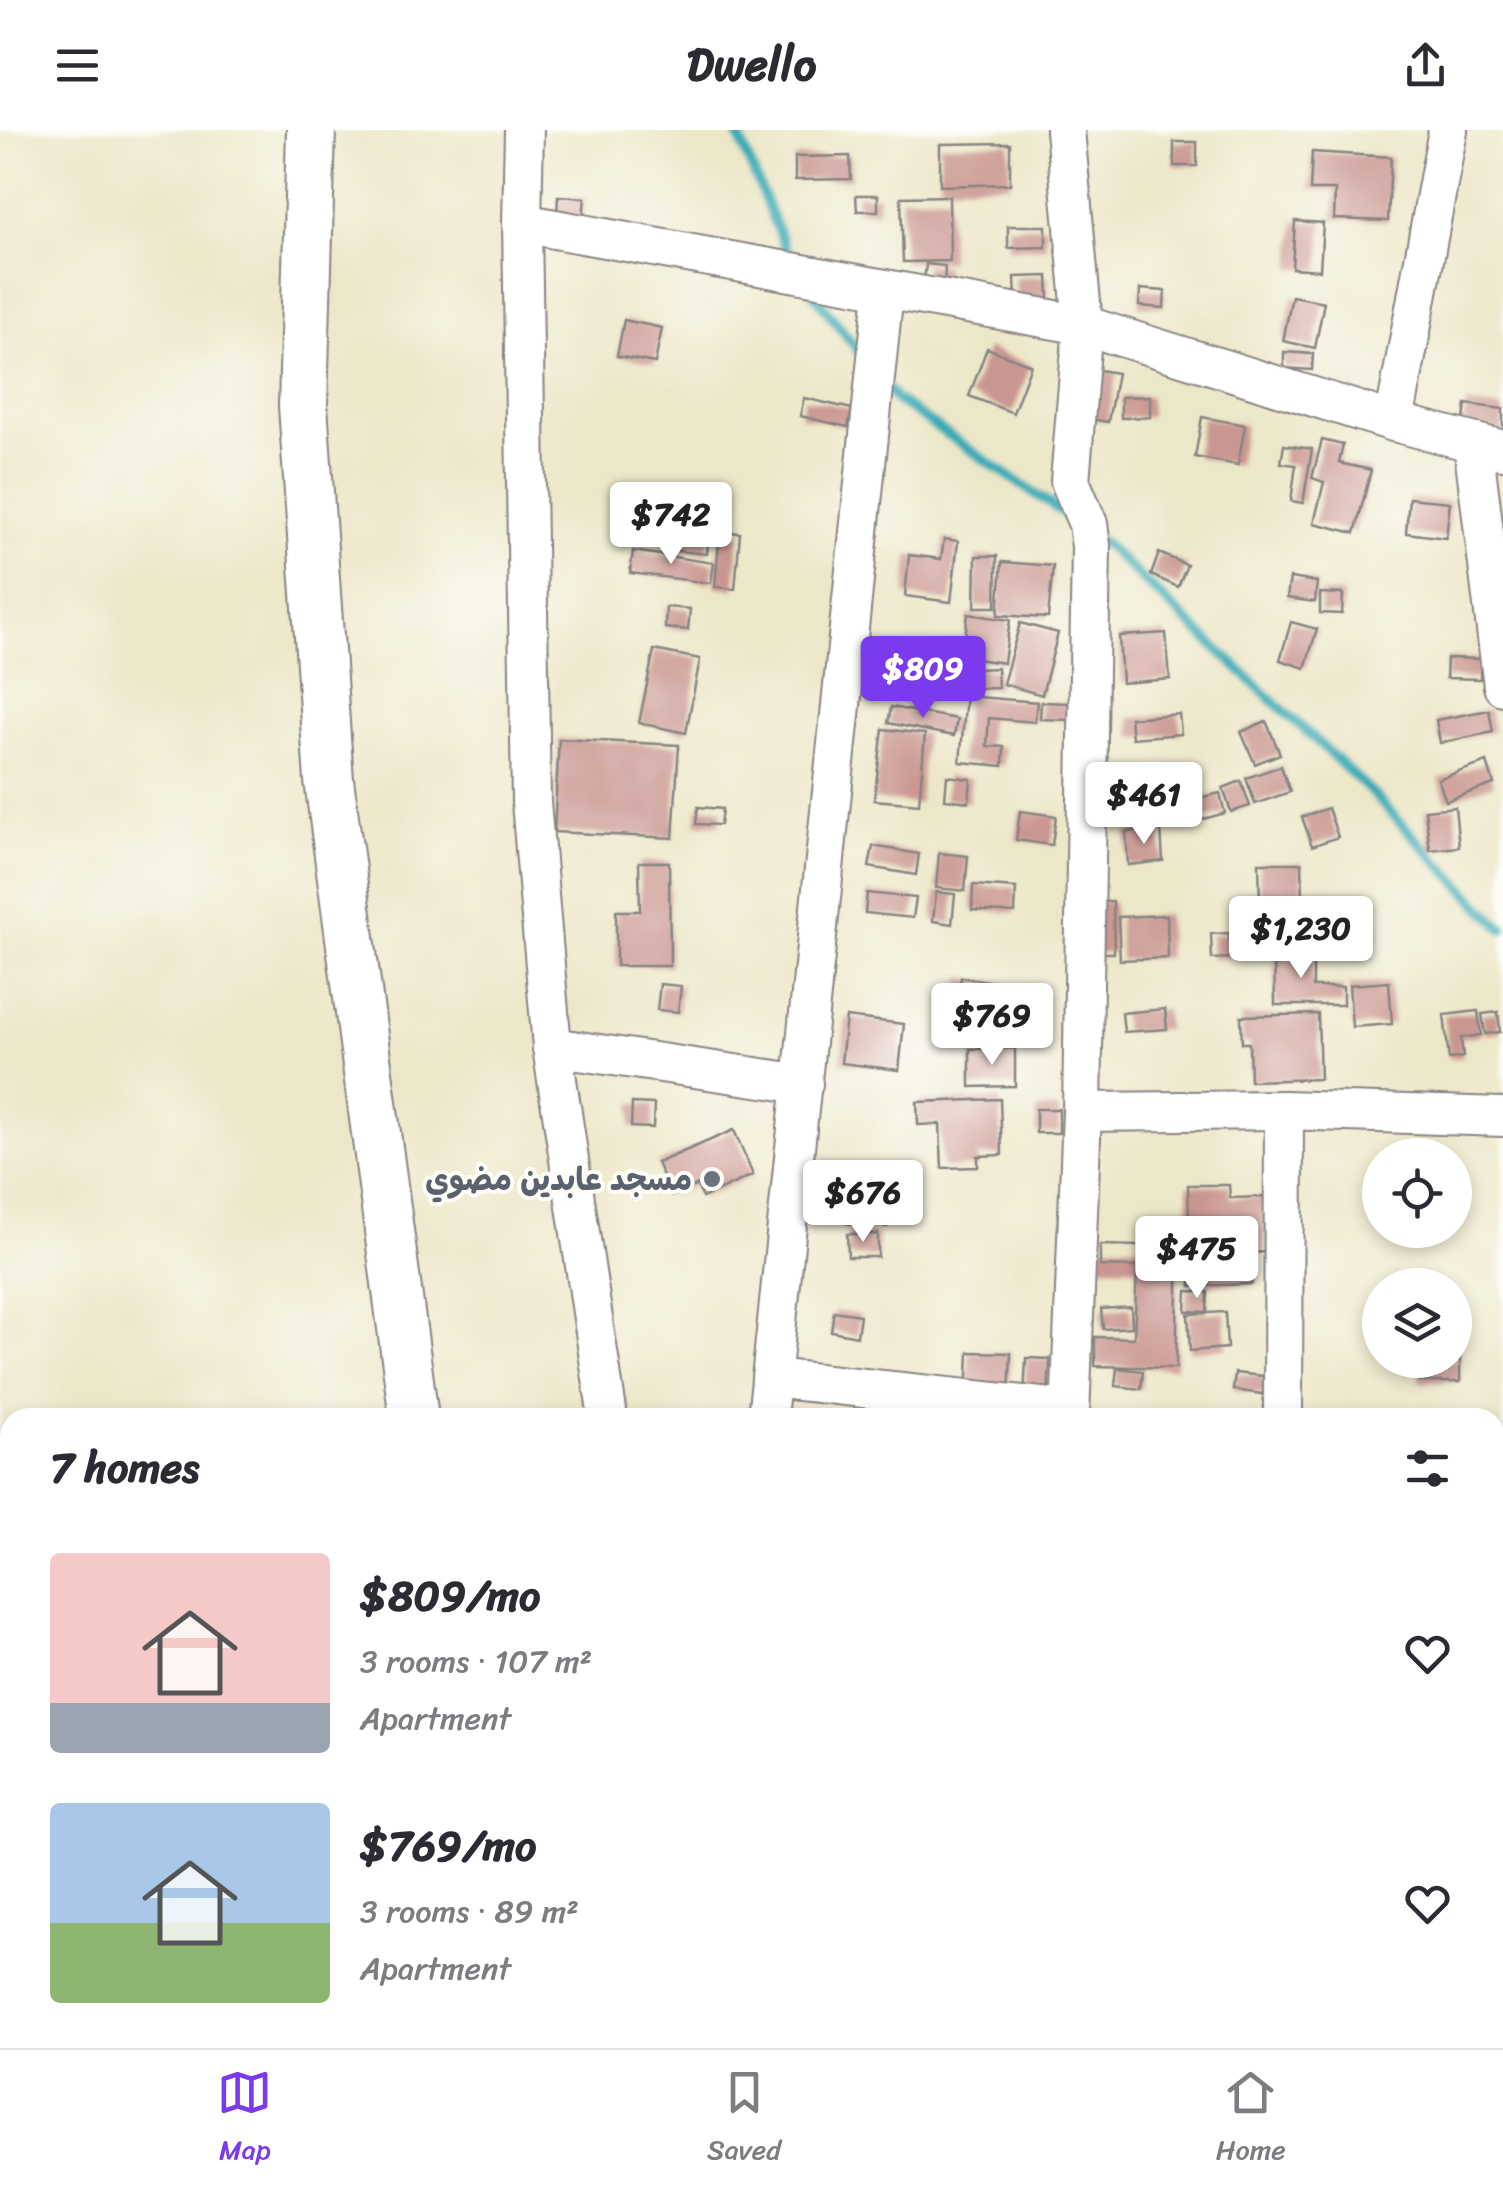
<!DOCTYPE html>
<meta charset="utf-8">
<style>
:root{--surface:#fff;--page:#f2f2f3;--text:#2b2b33;--muted:#7c7c81;--line:#e1e1e2;--accent:#7c3aed}
body{margin:0;font-family:Sriracha,"Playpen Sans Arabic",sans-serif;background:var(--page);color:var(--text);height:100vh;display:flex;flex-direction:column;font-size:38px;white-space:nowrap}
*{box-sizing:border-box;margin:0}
p{font-size:32px;color:var(--muted)}
.icon{flex:none;width:55px;height:55px;fill:none;stroke:currentColor;stroke-width:2;stroke-linecap:round;stroke-linejoin:round}
.map{position:relative;flex:1;overflow:hidden}
.side{position:absolute;left:0px;top:1278px;width:1505px;height:642px;display:flex;flex-direction:column;background:var(--surface);border-radius:30px 30px 0 0;box-shadow:0 5px 15px #0003}
.side>*{flex:none}
.fabs{position:absolute;left:1362px;top:1008px;display:grid;gap:20px}
.fabs a{display:grid;place-items:center;width:110px;height:110px;border-radius:50%;background:var(--surface);box-shadow:0 5px 15px #0003;font-size:50px}
.price{position:absolute;translate:-50% -85px;padding:0 22px;border-radius:10px;background:#fff;color:#222;font-size:32px;line-height:65px;filter:drop-shadow(0 2px 5px #0008)}
.price::after{content:'';position:absolute;left:50%;top:60px;width:30px;height:22px;margin-left:-15px;background:inherit;clip-path:polygon(0 0,100% 0,50% 100%)}
.price.selected{background:var(--accent);color:#fff}
ul{padding:0;list-style:none}
li{display:flex;align-items:center;gap:30px;height:250px;padding:0 50px}
li span{display:grid;place-items:center;flex:none;width:280px;height:200px;border-radius:10px;color:#555}
li>.icon{margin-inline-start:auto}
span .icon{width:120px;height:120px;fill:#fffc;stroke-width:1}
li b{font-size:42px}
h2{display:flex;justify-content:space-between;align-items:center;height:120px;padding:0 50px;font-size:42px}
header{display:flex;justify-content:space-between;align-items:center;height:130px;padding:0 50px;background:var(--surface);font-size:45px;font-weight:800}
.tab-bar{display:flex;justify-content:space-around;align-items:center;height:140px;border-top:2px solid var(--line);background:var(--surface);font-size:28px;color:var(--muted)}
.tab-bar a{display:grid;justify-items:center;gap:5px}
.tab-bar .selected{color:var(--accent)}
.map>svg:first-child{display:block}
</style>
<header><svg class="icon" aria-label="menu" viewBox="0 0 24 24"><path d="M4 6h16M4 12h16M4 18h16"/></svg>Dwello<svg class="icon" aria-label="share" viewBox="0 0 24 24"><path d="M12 15V3M7 8l5-5 5 5M5 13v7h14v-7"/></svg></header>
<div class="map">
<svg width="1503" height="1918" viewBox="0 0 1503 1918">
<rect width="100%" height="100%" fill="#fdfcf7"/>
<filter id="ink" filterUnits="userSpaceOnUse"><feTurbulence type="fractalNoise" baseFrequency=".01" numOctaves="2"/><feDisplacementMap in="SourceGraphic" scale="20" xChannelSelector="R" yChannelSelector="G"/><feConvolveMatrix kernelMatrix="1 2 1 2 8 2 1 2 1" color-interpolation-filters="sRGB"/></filter>
<filter id="wash" filterUnits="userSpaceOnUse"><feTurbulence type="fractalNoise" baseFrequency=".0048" numOctaves="4" result="noise"/><feDisplacementMap in="SourceGraphic" scale="40" xChannelSelector="R" yChannelSelector="G"/><feGaussianBlur stdDeviation="2.25" result="paint"/><feColorMatrix in="noise" values="0 0 0 0 0 0 0 0 0 0 0 0 0 0 0 0 0 1.4 0 .05"/><feComposite in="paint" operator="in"/></filter>
<g filter="url(#wash)">
<rect width="100%" height="100%" fill="#ede7c9"/>
<g fill="none" stroke-linecap="round" stroke-linejoin="round">
<g stroke="#3bacb6" stroke-width="10">
<path d="M736,0L791,132"/>
<path d="M807,155L867,232"/>
<path d="M886,257L895,269L1072,389"/>
<path d="M1101,411L1367,658L1503,799"/>
</g>
</g>
<g id="blocks">
<g fill="#ca9691">
<rect x="1174" y="12" width="23" height="24"/>
<path d="M1010,13V54L940,56V14Z"/>
<path d="M1312,22L1391,27L1388,91L1334,89L1335,60H1310Z"/>
<path d="M850,26L851,49L795,50V27Z"/>
<path d="M856,65H878V81H857Z"/>
<path d="M558,66L585,68L583,88L557,86Z"/>
<path d="M949,66L950,131L903,132L901,67Z"/>
<path d="M1295,91L1323,93L1320,140L1292,138Z"/>
<path d="M1008,96H1046V117L1008,118Z"/>
<path d="M926,134L945,136L944,159L923,158Z"/>
<path d="M1048,146L1049,169L1016,170L1015,147Z"/>
<path d="M1140,159L1165,161L1164,178L1139,176Z"/>
<path d="M1292,166L1324,172L1315,218L1283,211Z"/>
<path d="M624,190L662,198L655,233L617,226Z"/>
<path d="M987,218L1031,235L1013,283L969,266Z"/>
<path d="M1284,222L1313,224L1312,240L1284,238Z"/>
<path d="M1099,240L1117,243L1108,292L1090,289Z"/>
<path d="M1150,266V287L1121,288V267Z"/>
<path d="M804,268L852,279L848,297L800,286Z"/>
<path d="M1466,274L1503,279V302L1463,297Z"/>
<path d="M1202,287L1245,295L1238,335L1195,327Z"/>
<path d="M1322,310L1343,315L1339,333L1371,340L1355,403L1314,393L1324,352L1312,348Z"/>
<path d="M1284,315L1312,319L1303,373L1291,371L1296,335L1281,333Z"/>
<path d="M1409,368L1450,372L1446,408L1406,403Z"/>
<path d="M679,388L710,391L707,424L676,421Z"/>
<path d="M720,401L740,403L735,459L715,457Z"/>
<path d="M944,409L958,411L951,472L905,466L909,425L941,429Z"/>
<path d="M633,421L714,433L711,453L630,443Z"/>
<path d="M1159,423L1187,435L1178,457L1151,445Z"/>
<path d="M976,426H997L996,477H975Z"/>
<path d="M1002,432L1053,436L1048,488L998,485Z"/>
<path d="M1290,448L1317,452L1315,472L1287,468Z"/>
<path d="M1320,463L1343,464L1342,484L1320,483Z"/>
<path d="M666,477L690,479L688,500L665,498Z"/>
<path d="M968,484L1010,490L1004,533L962,527Z"/>
<path d="M1291,492L1317,499L1305,538L1280,530Z"/>
<path d="M1020,493L1058,503L1042,565L1003,554Z"/>
<path d="M1166,503L1170,549L1122,553L1119,506Z"/>
<path d="M654,520L700,529L686,603L639,593Z"/>
<path d="M1447,528L1481,529L1480,549L1446,548Z"/>
<path d="M997,538L998,558L958,559L957,540Z"/>
<path d="M966,566L1037,572L1035,592L989,588L987,616L1004,617L1003,636L960,632Z"/>
<path d="M1041,572L1070,573L1069,590L1040,589Z"/>
<path d="M891,577L957,589L954,606L888,593Z"/>
<path d="M1489,580L1493,602L1440,613L1436,590Z"/>
<path d="M1179,584L1181,604L1132,608L1130,588Z"/>
<path d="M1266,591L1280,624L1255,634L1241,602Z"/>
<path d="M883,599L925,604L919,674L874,670Z"/>
<path d="M559,609L679,615L673,708L554,702Z"/>
<path d="M1487,632L1494,654L1446,671L1438,649Z"/>
<path d="M1281,636L1290,662L1255,674L1246,648Z"/>
<path d="M947,646L971,649L969,672L945,669Z"/>
<path d="M1241,651L1250,676L1231,682L1223,658Z"/>
<path d="M1220,663L1225,683L1200,690L1195,669Z"/>
<path d="M698,677L722,679L720,695L696,694Z"/>
<path d="M1455,677L1459,717L1430,720L1425,680Z"/>
<path d="M1328,678L1338,707L1312,716L1302,687Z"/>
<path d="M1020,681L1056,686L1052,715L1016,710Z"/>
<path d="M1161,699L1163,731L1128,735L1126,702Z"/>
<path d="M873,716L919,724L916,745L869,737Z"/>
<path d="M939,723L968,726L965,761L936,758Z"/>
<path d="M639,732H669L670,836H616V781H640Z"/>
<path d="M1259,733H1302L1303,774L1260,775Z"/>
<path d="M973,755L1016,758L1015,783L972,780Z"/>
<path d="M936,762L955,764L952,794L933,791Z"/>
<path d="M867,763L916,768L913,788L865,783Z"/>
<path d="M1095,772H1113L1114,823H1095Z"/>
<rect x="1265" y="783" width="31" height="20"/>
<path d="M1167,785L1168,828L1120,830L1118,787Z"/>
<path d="M1229,803L1230,828L1212,829L1211,804Z"/>
<path d="M1274,819H1313V857H1343V875H1275Z"/>
<path d="M961,847L1007,854L999,911L953,904Z"/>
<path d="M1389,852L1392,894L1352,897L1349,855Z"/>
<path d="M660,854L681,856L678,882L657,880Z"/>
<path d="M1165,879L1167,899L1124,902L1122,883Z"/>
<path d="M1478,881L1481,905L1461,908L1463,927L1449,929L1444,885Z"/>
<path d="M1498,882L1500,902L1485,904L1482,884Z"/>
<path d="M1318,884L1320,949L1250,951L1249,913H1242L1241,886Z"/>
<path d="M846,887L904,894L899,940L841,933Z"/>
<path d="M1015,918V956L970,957V919Z"/>
<path d="M1000,969L1002,1025L978,1026V1037L942,1038L940,994L918,995L917,972Z"/>
<path d="M632,973L654,974L653,998L631,997Z"/>
<rect x="1036" y="979" width="23" height="24"/>
<path d="M734,1000L753,1045L702,1068L697,1055L672,1066L657,1033Z"/>
<path d="M849,1054L891,1058L887,1097L846,1093Z"/>
<path d="M1188,1055H1229L1230,1068L1264,1067L1265,1122L1251,1123L1252,1154L1191,1156Z"/>
<path d="M847,1104H878V1127H848Z"/>
<path d="M1100,1115L1179,1117L1176,1238L1095,1236V1207L1134,1208L1137,1137L1100,1136Z"/>
<path d="M1187,1161L1208,1162L1207,1182L1186,1181Z"/>
<path d="M1131,1177L1132,1197L1103,1199L1101,1179Z"/>
<path d="M834,1181L860,1185L857,1206L831,1201Z"/>
<path d="M1225,1182L1227,1218L1190,1221L1188,1184Z"/>
<path d="M1455,1210H1460V1252H1419V1230H1455Z"/>
<path d="M969,1222L1011,1223L1009,1269L967,1267Z"/>
<path d="M1026,1228L1050,1229L1048,1268L1024,1267Z"/>
<path d="M1117,1238L1143,1241L1141,1259L1115,1256Z"/>
<path d="M1235,1243L1272,1247L1270,1265L1233,1260Z"/>
<path d="M871,1281V1288H827V1282Z"/>
<rect x="1332" y="1910" width="58" height="8"/>
</g>
</g>
</g>
<g filter="url(#ink)">
<use href="#blocks" fill-opacity="0" stroke="#888482" stroke-width="2.5"/>
<g fill="none" stroke-linecap="round" stroke-linejoin="round">
<g stroke="#888482" stroke-width="42">
<g id="minor">
<path d="M524,0L522,93L531,672L552,917L608,1288"/>
<path d="M1065,0L1083,195L1070,351L1088,394L1091,416L1082,982L1070,1288"/>
<path d="M522,93L1083,195L1394,292L1503,320"/>
<path d="M1394,292L1448,0"/>
<path d="M1473,313L1503,556"/>
<path d="M552,917L803,954"/>
<path d="M1082,982L1284,980L1503,987"/>
<path d="M771,1248L1070,1280"/>
<path d="M767,1288L884,161"/>
<path d="M1283,1288L1284,980"/>
<path d="M1495,1755H1503"/>
<path d="M686,1910V1918"/>
<path d="M1024,1918V1910"/>
<path d="M1279,1918V1910"/>
</g>
</g>
<g stroke="#888482" stroke-width="52">
<g id="tertiary">
<path d="M311,0L303,276L329,650L414,1288"/>
<path d="M498,1910L499,1918"/>
</g>
</g>
<use href="#minor" stroke="#fff" stroke-width="38"/>
<use href="#tertiary" stroke="#fff" stroke-width="48"/>
</g>
</g>
<circle fill="#6b7280" stroke="#fdfcf7" stroke-width="4" cx="712" cy="1049" r="10"/>
<g text-anchor="middle" dominant-baseline="central" stroke-width="8" stroke-linejoin="round" paint-order="stroke">
<g font-size="32" font-weight="bold" fill="#5b616d" stroke="#fdfcf7" text-anchor="end">
<text x="692" y="1049">مسجد عابدين مضوي</text>
</g>
</g>
</svg>
<div class="fabs">
<a><svg class="icon" aria-label="locate" viewBox="0 0 24 24"><circle cx="12" cy="12" r="6"/><path d="M12 2v4M12 18v4M2 12h4M18 12h4"/></svg></a>
<a><svg class="icon" aria-label="layers" viewBox="0 0 24 24"><path d="M12 4l9 5-9 5-9-5zM3 14l9 5 9-5"/></svg></a>
</div>
<b class="price" style="left:671px;top:437px">$742</b>
<b class="price selected" style="left:923px;top:591px">$809</b>
<b class="price" style="left:1144px;top:717px">$461</b>
<b class="price" style="left:1301px;top:851px">$1,230</b>
<b class="price" style="left:992px;top:938px">$769</b>
<b class="price" style="left:863px;top:1115px">$676</b>
<b class="price" style="left:1197px;top:1171px">$475</b>
<section class="side">
<h2>7 homes<svg class="icon" aria-label="filters" viewBox="0 0 24 24"><path d="M4 7h16M4 17h16"/><circle cx="9" cy="7" r="2"/><circle cx="15" cy="17" r="2"/></svg></h2>
<ul>
<li><span style="background:linear-gradient(#f6c9c9 75%,#9aa5b1 0)"><svg class="icon" aria-label="home" viewBox="0 0 24 24"><path d="M3 11l9-7 9 7M6 9v11h12V9"/></svg></span><div><b>$809/mo</b><p>3 rooms · 107 m²</p><p>Apartment</p></div><svg class="icon" aria-label="heart" viewBox="0 0 24 24"><path d="M12 20l-8-8c-3-5 5-10 8-4 3-6 11-1 8 4z"/></svg></li>
<li><span style="background:linear-gradient(#a9c7e8 60%,#8fb573 0)"><svg class="icon" aria-label="home" viewBox="0 0 24 24"><path d="M3 11l9-7 9 7M6 9v11h12V9"/></svg></span><div><b>$769/mo</b><p>3 rooms · 89 m²</p><p>Apartment</p></div><svg class="icon" aria-label="heart" viewBox="0 0 24 24"><path d="M12 20l-8-8c-3-5 5-10 8-4 3-6 11-1 8 4z"/></svg></li>
</ul>
</section>
</div>
<nav class="tab-bar">
<a class="selected"><svg class="icon" aria-label="map" viewBox="0 0 24 24"><path d="M3 6l6-2 6 2 6-2v14l-6 2-6-2-6 2zM9 4v14M15 6v14"/></svg>Map</a>
<a><svg class="icon" aria-label="saved" viewBox="0 0 24 24"><path d="M7 4h10v16l-5-4-5 4z"/></svg>Saved</a>
<a><svg class="icon" aria-label="home" viewBox="0 0 24 24"><path d="M3 11l9-7 9 7M6 9v11h12V9"/></svg>Home</a>
</nav>
